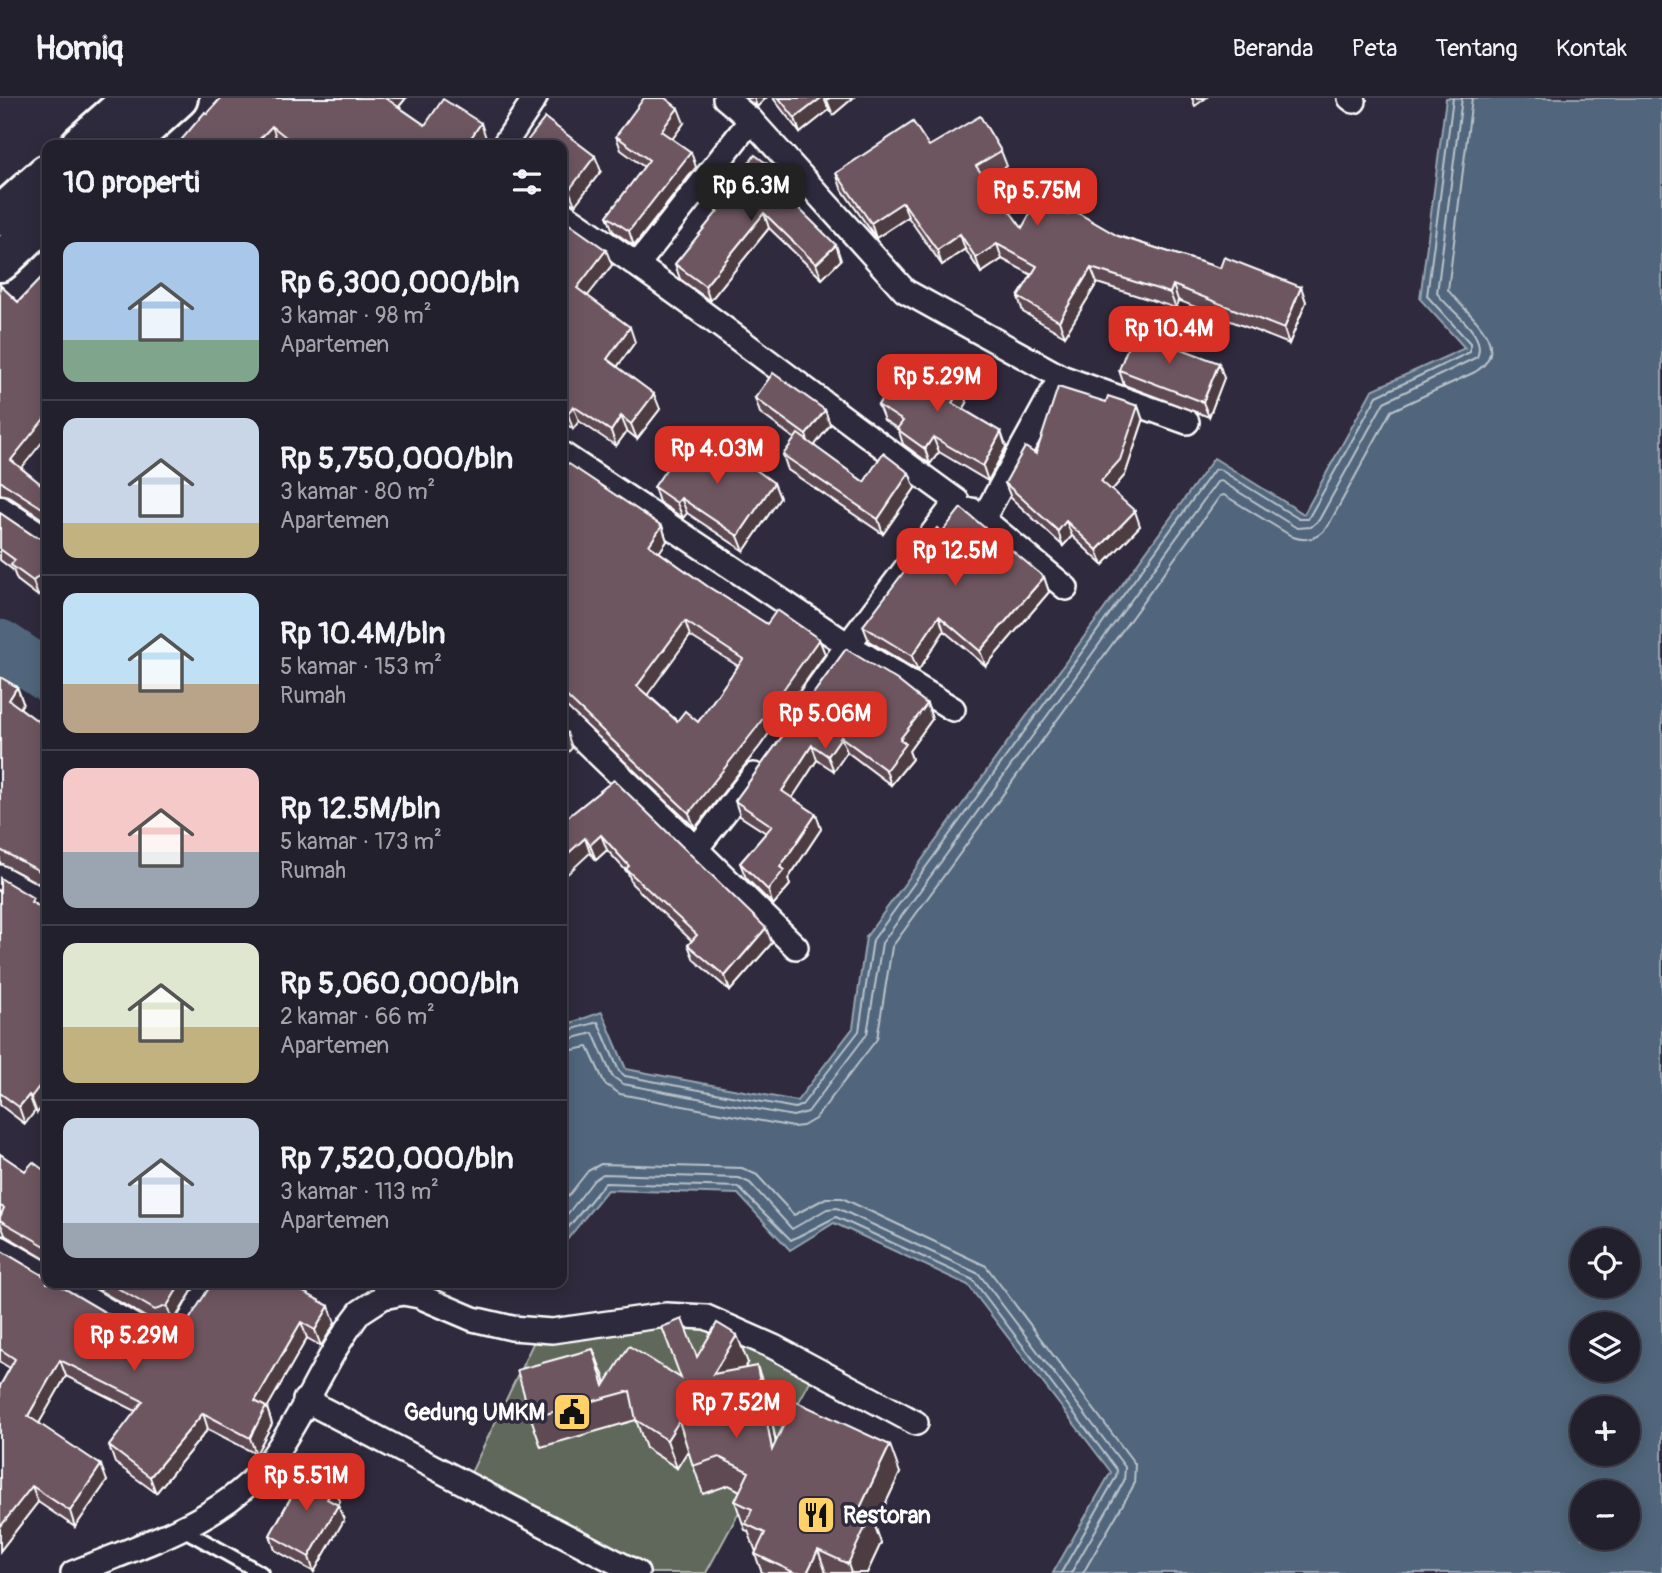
<!DOCTYPE html>
<html lang="id">
<meta charset="utf-8">
<style>
:root{--surface:#23202e;--page:#2f2d3a;--text:#f1f3f6;--muted:#a3a3aa;--line:#403e4a;--accent:#d93025}
body{margin:0;font-family:Pangolin,sans-serif;background:var(--page);color:var(--text);height:100vh;display:flex;flex-direction:column;font-size:26px;white-space:nowrap}
*{box-sizing:border-box;margin:0}
p{font-size:23px;color:var(--muted)}
.icon{flex:none;width:38px;height:38px;fill:none;stroke:currentColor;stroke-width:2;stroke-linecap:round;stroke-linejoin:round}
.map{position:relative;flex:1;overflow:hidden}
.panel{position:absolute;left:42px;top:42px;width:525px;height:1148px;display:flex;flex-direction:column;background:var(--surface);border-radius:14px;box-shadow:0 4px 18px #0003,0 0 0 2px var(--line)}
.panel>*{flex:none}
.tools{position:absolute;left:1570px;top:1130px;display:grid;gap:14px}
.tools a{display:grid;place-items:center;width:70px;height:70px;border-radius:50%;background:var(--surface);box-shadow:0 4px 18px #0003,0 0 0 2px var(--line);font-size:35px}
.price{position:absolute;translate:-50% -60px;padding:0 16px;border-radius:14px;background:var(--accent);color:#fff;font-size:23px;line-height:46px;filter:drop-shadow(0 2px 4px #0008)}
.price::after{content:'';position:absolute;left:50%;top:42px;width:21px;height:16px;margin-left:-10px;background:inherit;clip-path:polygon(0 0,100% 0,50% 100%)}
.price.active{background:#222;color:#fff}
ul{padding:0;list-style:none}
li{display:flex;align-items:center;gap:21px;height:175px;padding:0 21px}
li+li{border-top:2px solid var(--line)}
li span{display:grid;place-items:center;flex:none;width:196px;height:140px;border-radius:14px;color:#555}
li>.icon{margin-inline-start:auto}
span .icon{width:84px;height:84px;fill:#fffc;stroke-width:1}
li b{font-size:30px}
h2{display:flex;justify-content:space-between;align-items:center;height:84px;padding:0 21px;font-size:30px}
header{display:flex;align-items:center;gap:42px;box-sizing:border-box;height:98px;padding:0 35px;background:var(--surface);border-bottom:2px solid var(--line)}
header strong{font-size:33px}
nav{display:flex;gap:38px;margin-inline-start:auto;font-size:24px}
.map>svg:first-child{display:block}
</style>
<header>
<strong>Homiq</strong>
<nav><a>Beranda</a><a>Peta</a><a>Tentang</a><a>Kontak</a></nav>
</header>
<div class="map">
<svg width="1662" height="1475" viewBox="0 0 1662 1475">
<rect width="100%" height="100%" fill="#2f2a3d"/>
<filter id="ink" filterUnits="userSpaceOnUse"><feTurbulence type="fractalNoise" baseFrequency=".0143" numOctaves="2"/><feDisplacementMap in="SourceGraphic" scale="14" xChannelSelector="R" yChannelSelector="G"/><feConvolveMatrix kernelMatrix="1 2 1 2 8 2 1 2 1" color-interpolation-filters="sRGB"/></filter>
<g filter="url(#ink)">
<path fill="#5f675a" stroke="#afb3ac" stroke-width="2" d="M705,1223L814,1276L706,1475H645L467,1383L538,1235Z"/>
<path fill="#51667c" stroke="#97a3b0" stroke-width="2" fill-rule="evenodd" d="M1446,0H1662V1475H1053L1111,1374L968,1187L834,1125L790,1152L738,1096L607,1092L562,1148V928L602,914L626,971L797,1003L853,930L866,839L1214,360L1304,416L1372,292L1465,250L1420,201ZM1582,1143H1628V1188H1582ZM1582,1227H1628V1272H1582ZM1582,1311H1628V1356H1582ZM1582,1395H1628V1440H1582Z"/>
<g fill="none" stroke-linecap="round" stroke-linejoin="round">
<g stroke="#b9c2cb" stroke-width="2">
<path d="M562,934L598,924L619,973L625,978L795,1010L802,1007L859,933L873,842L1214,372L1219,371L1299,421H1308L1377,298L1470,254V245L1427,198L1453,0"/>
<path d="M562,943L593,935L612,978L623,986L793,1018L808,1014L867,936L882,845L1217,384L1221,383L1297,430L1311,429L1319,422L1384,304L1477,259C1488,235 1449,213 1437,195L1462,0"/>
<path d="M562,954L588,949L605,986L620,996L793,1029L803,1028L815,1021L877,941L892,849L1220,398L1224,397L1293,439C1307,444 1319,440 1328,428L1391,313L1475,274C1516,248 1464,214 1448,192L1472,0"/>
<path d="M562,1106L588,1073L601,1066L742,1070L757,1077L794,1117L826,1100H842L986,1168L1135,1366L1134,1387L1083,1475"/>
<path d="M562,1123L594,1082L603,1076L739,1080L750,1085L792,1131L827,1111L837,1110L979,1176L1125,1369L1124,1383L1071,1475"/>
<path d="M562,1137L605,1085L738,1089L791,1142L836,1119L973,1182L1117,1372L1116,1379L1061,1475"/>
</g>
<path stroke="#51667c" stroke-width="51" d="M0,547L47,578"/>
<g stroke="#fff" stroke-width="18">
<path id="lane" d="M181,1430L261,1475"/>
</g>
<g stroke="#fff" stroke-width="28">
<g id="street">
<path d="M725,0L751,22L905,193L1061,279L1187,324"/>
<path d="M1350,0L1354,3"/>
<path d="M504,47L535,0"/>
<path d="M562,115C697,206 825,308 957,403L848,547L562,356"/>
<path d="M638,166L751,22"/>
<path d="M0,410L47,441"/>
<path d="M972,412L1066,490"/>
<path d="M984,419L1061,279"/>
<path d="M799,616L848,547L953,611"/>
<path d="M562,621L696,751L754,677"/>
<path d="M696,751L796,849"/>
<path d="M0,779L47,805"/>
<path d="M0,1150L47,1177"/>
<path d="M60,1185L157,1242C168,1243 176,1241 184,1233L211,1185"/>
<path d="M305,1302L637,1475"/>
<path d="M73,1475C141,1447 225,1423 271,1361C305,1315 325,1259 360,1214L383,1199L403,1195L419,1198L473,1221L512,1230L552,1233L666,1217L706,1219L774,1249L916,1325"/>
</g>
</g>
<g stroke="#fff" stroke-width="44">
<g id="highway">
<path d="M80,47L133,0"/>
<path d="M126,47L178,0"/>
<path d="M0,118L47,76"/>
<path d="M0,164L47,120"/>
</g>
</g>
<use href="#lane" stroke="#2f2a3d" stroke-width="12"/>
<use href="#street" stroke="#2f2a3d" stroke-width="23"/>
<use href="#highway" stroke="#2f2a3d" stroke-width="38"/>
</g>
<g fill="#5f4a53" stroke="#fff" stroke-width="2" fill-rule="evenodd">
<path d="M221,0H406L399,9L425,27L486,40L481,47H283L277,42L273,47H177Z"/>
<path d="M745,0H766L757,9Z"/>
<path d="M773,0H853L833,17L829,12L800,35Z"/>
<path d="M684,25L672,41L696,69L634,148L613,133L607,118L644,69L621,52L616,38Z"/>
<path d="M562,47L601,73L575,107L564,101H562Z"/>
<path d="M929,48L1001,53L1007,68L986,81L1022,130L1068,117L1118,138L1220,170L1301,189L1306,204L1289,246L1178,202L1176,210L1097,185L1065,238L1023,214L1018,199L1032,177L1002,161L981,175L965,151L942,167L908,119L876,140L841,90L836,75Z"/>
<path d="M785,90L782,94L841,162L822,181L769,130L710,203L680,181L675,166L717,115L715,111Z"/>
<path d="M562,121L612,167L587,198L635,244L617,269L660,311L637,341L627,333L616,348L579,323L573,331L562,323Z"/>
<path d="M47,174V338L21,370L47,391V424L8,398L0,396V187L18,204Z"/>
<path d="M1119,272L1224,280L1209,319L1124,287Z"/>
<path d="M755,300L825,312L830,327L814,348L864,384L909,375L915,390L883,436L788,372L783,357L795,341L760,315Z"/>
<path d="M1106,304L1138,308L1143,323L1125,377L1112,392L1140,428L1103,467L1072,438L1063,448L1011,400L1005,385Z"/>
<path d="M967,305L963,311L1001,334L1006,349L988,383L939,354L930,366L903,346L898,331L884,322L878,307Z"/>
<path d="M702,366L774,385L780,400L744,453L687,415L683,420L659,404L654,389Z"/>
<path d="M562,371L662,428L667,443L659,454L707,488L767,526L819,541L825,556L760,648L695,730L566,608L562,609ZM690,538L738,568L698,624L677,623L647,596Z"/>
<path d="M0,415L34,438L38,498L17,482L13,472L0,462Z"/>
<path d="M942,434L1044,479L1049,494L986,568L944,533L918,573L869,543L863,528Z"/>
<path d="M846,551L927,606L932,621L909,653L912,661L891,687L847,654L834,673L817,662L792,700L816,716L821,731L788,781L790,787L773,807L746,780L740,765L766,735L740,718L735,703Z"/>
<path d="M0,579L17,589L23,605L20,610L47,630V790L0,765Z"/>
<path d="M614,682L772,845L730,893L694,862L688,847L692,843L632,786L628,775L607,752L596,762L563,723Z"/>
<path d="M0,780L36,807L47,813V1002L37,1015L35,1013L25,1026L0,1007Z"/>
<path d="M0,1056L25,1073H45L47,1069V1162L5,1137L0,1124Z"/>
<path d="M0,1152L145,1238L166,1239L302,1193L335,1225L321,1248L307,1240L267,1310L272,1326L256,1356L208,1331L156,1395L115,1365L109,1348L136,1313L66,1278L39,1325L107,1383L75,1429L38,1404L0,1453V1288L10,1270L0,1264Z"/>
<path d="M87,1185H197L173,1224L161,1228Z"/>
<path d="M697,1259L748,1265L744,1270L767,1296L776,1344L900,1375L875,1428L881,1445L867,1475H762L755,1456L756,1454L748,1433L745,1432L735,1403L740,1393L729,1387L703,1396L688,1352L677,1370L646,1350L636,1322L541,1349L531,1320L604,1279L606,1286L680,1280Z"/>
<path d="M289,1393L340,1403L338,1407L344,1422L314,1474L275,1452L270,1437L291,1399Z"/>
</g>
<g fill="#4d3c43" stroke="#fff" stroke-width="2">
<path d="M389,0H406L393,16L387,1Z"/>
<path d="M754,0H766L757,9Z"/>
<path d="M821,0H824L829,12L800,35L795,20Z"/>
<path d="M830,0H853L833,17L827,2Z"/>
<path d="M1192,0H1206L1195,8Z"/>
<path d="M678,10L684,25L667,48L661,33Z"/>
<path d="M481,25L486,40L481,47H466Z"/>
<path d="M272,28L277,42L273,47H254Z"/>
<path d="M691,54L696,69L634,148L629,133Z"/>
<path d="M595,58L601,73L575,107L569,92Z"/>
<path d="M780,75L785,90L778,100L773,85Z"/>
<path d="M903,104L908,119L876,140L871,125Z"/>
<path d="M764,115L769,130L710,203L705,188Z"/>
<path d="M960,136L965,151L942,167L937,152Z"/>
<path d="M997,146L1002,161L981,175L976,160Z"/>
<path d="M836,147L841,162L822,181L816,166Z"/>
<path d="M606,152L612,167L582,205L577,190Z"/>
<path d="M1091,170L1097,185L1065,238L1059,223Z"/>
<path d="M1173,187L1178,202L1176,210L1170,195Z"/>
<path d="M1301,189L1306,204L1289,246L1284,231Z"/>
<path d="M630,229L635,244L612,276L607,261Z"/>
<path d="M1219,265L1224,280L1209,319L1203,304Z"/>
<path d="M961,290L967,305L958,320L952,305Z"/>
<path d="M654,296L660,311L637,341L631,326Z"/>
<path d="M573,308L579,323L573,331L568,316Z"/>
<path d="M1138,308L1143,323L1125,377L1107,398L1101,383Z"/>
<path d="M825,312L830,327L811,352L806,337Z"/>
<path d="M47,317V338L16,377L11,362Z"/>
<path d="M621,318L627,333L616,348L611,333Z"/>
<path d="M1001,334L1006,349L988,383L983,368Z"/>
<path d="M933,339L939,354L930,366L925,351Z"/>
<path d="M909,375L915,390L883,436L878,421Z"/>
<path d="M774,385L780,400L744,453L738,438Z"/>
<path d="M681,400L687,415L683,420L677,405Z"/>
<path d="M1135,413L1140,428L1103,467L1097,452Z"/>
<path d="M1066,423L1072,438L1063,448L1058,433Z"/>
<path d="M662,428L667,443L654,462L649,447Z"/>
<path d="M47,471V491L38,498L33,483Z"/>
<path d="M1044,479L1049,494L986,568L980,553Z"/>
<path d="M939,518L944,533L918,573L912,558Z"/>
<path d="M685,523L690,538L643,603L637,588Z"/>
<path d="M819,541L825,556L760,648L695,730L689,715Z"/>
<path d="M17,589L23,605L15,619L9,602Z"/>
<path d="M927,606L932,621L909,653L912,661L891,687L886,672L900,641Z"/>
<path d="M567,635L572,650L562,661V640Z"/>
<path d="M841,639L847,654L834,673L828,658Z"/>
<path d="M812,647L817,662L787,708L782,693Z"/>
<path d="M816,716L821,731L788,781L790,787L773,807L768,792L780,769Z"/>
<path d="M601,737L607,752L596,762L590,747Z"/>
<path d="M585,740L590,755L562,781V761Z"/>
<path d="M766,830L772,845L730,893L725,878Z"/>
<path d="M47,978V1002L37,1015L31,999Z"/>
<path d="M29,997L35,1013L25,1026L19,1009Z"/>
<path d="M181,1185H197L173,1224L167,1208Z"/>
<path d="M292,1185H308L297,1203L291,1187Z"/>
<path d="M329,1208L335,1225L321,1248L315,1232Z"/>
<path d="M301,1224L307,1240L267,1310L272,1326L256,1356L250,1340L255,1303Z"/>
<path d="M737,1237L748,1265L724,1304L713,1276Z"/>
<path d="M593,1251L604,1279L609,1299L604,1288Z"/>
<path d="M60,1262L66,1278L34,1334L28,1318Z"/>
<path d="M757,1268L767,1296L782,1380L772,1352Z"/>
<path d="M203,1315L208,1331L156,1395L150,1379Z"/>
<path d="M679,1323L689,1351L677,1370L667,1342Z"/>
<path d="M890,1347L900,1375L875,1428L881,1445L867,1475H851L848,1466L859,1412Z"/>
<path d="M101,1367L107,1383L75,1429L70,1413Z"/>
<path d="M32,1388L38,1404L0,1453V1429Z"/>
<path d="M334,1388L340,1403L332,1416L327,1401Z"/>
<path d="M338,1407L344,1422L314,1474L309,1459Z"/>
<path d="M818,1452L826,1475H807Z"/>
</g>
<g fill="#6e5660" stroke="#fff" stroke-width="2" fill-rule="evenodd">
<path d="M221,0H389L387,1L425,27L443,1L481,25L466,47H296L272,28L254,47H177L205,14L207,16Z"/>
<path d="M644,0H665L678,10L661,33L691,54L629,133L607,118L649,62L616,38Z"/>
<path d="M779,0H821L795,20Z"/>
<path d="M980,18L1001,53L976,68L1022,130L1038,101L1068,117L1071,111L1118,138L1220,170L1224,159L1301,189L1284,231L1173,187L1170,195L1091,170L1059,223L1018,199L1037,168L997,146L976,160L960,136L937,152L903,104L871,125L836,75L913,24L929,48Z"/>
<path d="M545,20L595,58L569,92L562,88V47H524Z"/>
<path d="M755,57L780,75L773,85L836,147L816,166L764,115L705,188L675,166L718,113L715,111Z"/>
<path d="M562,121L606,152L577,190L630,229L607,261L654,296L631,326L621,318L611,333L573,308L568,316L562,312Z"/>
<path d="M47,174V317L11,362L47,391V413L0,383V187L18,204Z"/>
<path d="M1134,233L1219,265L1203,304L1119,272Z"/>
<path d="M908,261L961,290L952,305L1001,334L983,368L933,339L925,351L897,331L903,323L878,307Z"/>
<path d="M773,275L825,312L806,337L755,300Z"/>
<path d="M1058,289L1106,304L1108,298L1138,308L1120,362L1101,383L1135,413L1097,452L1066,423L1058,433L1005,385L1025,349L1036,356Z"/>
<path d="M798,336L864,384L883,355L909,375L878,421L783,357Z"/>
<path d="M718,344L774,385L738,438L681,400L677,405L654,389L680,351L702,366Z"/>
<path d="M566,364L662,428L649,447L707,488L767,526L777,512L819,541L754,633L689,715L562,594V371ZM685,523L743,561L698,624L685,613L677,623L637,588Z"/>
<path d="M961,410L1044,479L980,553L939,518L912,558L863,528L937,430L942,434Z"/>
<path d="M0,415L34,438L41,440L47,438V471L33,483L11,467L15,462L0,451Z"/>
<path d="M846,551L897,582L927,606L900,641L906,646L886,672L841,639L828,658L812,647L782,693L816,716L780,769L784,772L768,792L740,765L772,728L735,703Z"/>
<path d="M0,579L17,589L9,602L47,630V670L44,675L47,677V777L0,752Z"/>
<path d="M562,630L567,635L562,640Z"/>
<path d="M614,682L766,830L725,878L688,847L697,837L626,771L629,768L601,737L590,747L585,740L562,761V722L563,723Z"/>
<path d="M0,780L33,800L31,804L47,813V978L31,999L29,997L19,1009L0,995Z"/>
<path d="M0,1056L25,1073L33,1064L45,1073L47,1069V1149L0,1122V1119L4,1110L0,1108Z"/>
<path d="M0,1152L47,1180V1185H55L145,1238L166,1239L184,1230L212,1185H292L291,1187L329,1208L315,1232L301,1224L255,1303L266,1309L250,1340L203,1315L150,1379L109,1348L143,1303L60,1262L28,1318L101,1367L70,1413L32,1388L0,1429V1288L15,1261L0,1251Z"/>
<path d="M109,1185H181L167,1208L155,1212Z"/>
<path d="M682,1221L697,1259L717,1225L737,1237L713,1276L757,1268L772,1352L795,1303L890,1347L859,1412L871,1417L848,1466L818,1452L807,1475H795L755,1456L765,1435L746,1426L752,1411L735,1403L749,1374L719,1359L693,1368L679,1323L667,1342L636,1322L630,1293L531,1320L517,1272L593,1251L604,1288L629,1248L681,1280L662,1229Z"/>
<path d="M303,1369L334,1388L327,1401L338,1407L309,1459L270,1437L293,1396L289,1393Z"/>
</g>
</g>
<defs>
<g id="civic-square" transform="scale(2.0125)"><rect x="-9" y="-9" width="18" height="18" rx="4" fill="#ffd166" stroke="#2f2a3d"/><path d="M-.6-6.5H3V-4.5H.6V-3L4-1V1h2V6H-6V1h2V-1L-.6-3ZM-1.2 2.5V6h2.4V2.5Z" fill="#111"/></g>
<g id="restaurant-square" transform="scale(2.0125)"><rect x="-9" y="-9" width="18" height="18" rx="4" fill="#ffd166" stroke="#2f2a3d"/><path d="M-5-6h1v4h1v-4h1v4h1v-4h1v5L-1.5 .5V6h-2V.5L-5-1ZM5-6V6H3V1.5H1.5Q1.5-4 5-6Z" fill="#111"/></g>
</defs>
<g fill-rule="evenodd">
<use href="#civic-square" x="572" y="1314"/>
<use href="#restaurant-square" x="816" y="1417"/>
</g>
<g text-anchor="middle" dominant-baseline="central" stroke-width="7" stroke-linejoin="round" paint-order="stroke">
<g font-size="23" font-weight="bold" fill="#fff" stroke="#2f2a3d" text-anchor="end">
<text x="545" y="1314">Gedung UMKM</text>
<text x="843" y="1417" text-anchor="start">Restoran</text>
</g>
</g>
</svg>
<div class="tools">
<a><svg class="icon" aria-label="locate" viewBox="0 0 24 24"><circle cx="12" cy="12" r="6"/><path d="M12 2v4M12 18v4M2 12h4M18 12h4"/></svg></a>
<a><svg class="icon" aria-label="layers" viewBox="0 0 24 24"><path d="M12 4l9 5-9 5-9-5zM3 14l9 5 9-5"/></svg></a>
<a>+</a>
<a>−</a>
</div>
<b class="price active" style="left:751px;top:125px">Rp 6.3M</b>
<b class="price" style="left:1037px;top:130px">Rp 5.75M</b>
<b class="price" style="left:1169px;top:268px">Rp 10.4M</b>
<b class="price" style="left:937px;top:316px">Rp 5.29M</b>
<b class="price" style="left:717px;top:388px">Rp 4.03M</b>
<b class="price" style="left:955px;top:490px">Rp 12.5M</b>
<b class="price" style="left:825px;top:653px">Rp 5.06M</b>
<b class="price" style="left:134px;top:1275px">Rp 5.29M</b>
<b class="price" style="left:736px;top:1342px">Rp 7.52M</b>
<b class="price" style="left:306px;top:1415px">Rp 5.51M</b>
<section class="panel">
<h2>10 properti<svg class="icon" aria-label="filters" viewBox="0 0 24 24"><path d="M4 7h16M4 17h16"/><circle cx="9" cy="7" r="2"/><circle cx="15" cy="17" r="2"/></svg></h2>
<ul>
<li><span style="background:linear-gradient(#a9c7e8 70%,#7fa58c 0)"><svg class="icon" aria-label="home" viewBox="0 0 24 24"><path d="M3 11l9-7 9 7M6 9v11h12V9"/></svg></span><div><b>Rp 6,300,000/bln</b><p>3 kamar · 98 m²</p><p>Apartemen</p></div></li>
<li><span style="background:linear-gradient(#c9d6e8 75%,#c2b280 0)"><svg class="icon" aria-label="home" viewBox="0 0 24 24"><path d="M3 11l9-7 9 7M6 9v11h12V9"/></svg></span><div><b>Rp 5,750,000/bln</b><p>3 kamar · 80 m²</p><p>Apartemen</p></div></li>
<li><span style="background:linear-gradient(#bfe0f5 65%,#b9a48a 0)"><svg class="icon" aria-label="home" viewBox="0 0 24 24"><path d="M3 11l9-7 9 7M6 9v11h12V9"/></svg></span><div><b>Rp 10.4M/bln</b><p>5 kamar · 153 m²</p><p>Rumah</p></div></li>
<li><span style="background:linear-gradient(#f6c9c9 60%,#9aa5b1 0)"><svg class="icon" aria-label="home" viewBox="0 0 24 24"><path d="M3 11l9-7 9 7M6 9v11h12V9"/></svg></span><div><b>Rp 12.5M/bln</b><p>5 kamar · 173 m²</p><p>Rumah</p></div></li>
<li><span style="background:linear-gradient(#dfe7d0 60%,#c2b280 0)"><svg class="icon" aria-label="home" viewBox="0 0 24 24"><path d="M3 11l9-7 9 7M6 9v11h12V9"/></svg></span><div><b>Rp 5,060,000/bln</b><p>2 kamar · 66 m²</p><p>Apartemen</p></div></li>
<li><span style="background:linear-gradient(#c9d6e8 75%,#9aa5b1 0)"><svg class="icon" aria-label="home" viewBox="0 0 24 24"><path d="M3 11l9-7 9 7M6 9v11h12V9"/></svg></span><div><b>Rp 7,520,000/bln</b><p>3 kamar · 113 m²</p><p>Apartemen</p></div></li>
</ul>
</section>
</div>
